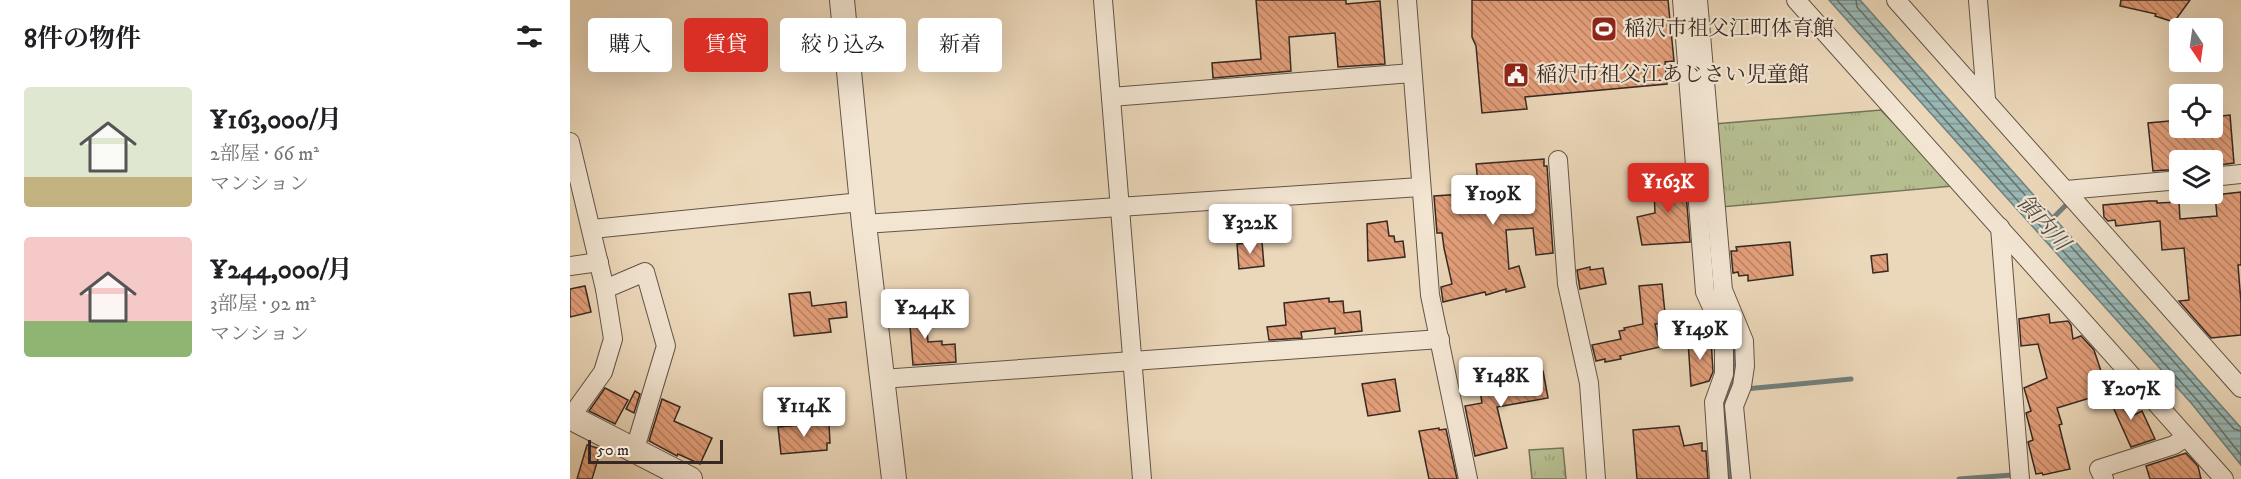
<!DOCTYPE html>
<html lang="ja">
<meta charset="utf-8">
<style>
:root{--surface:#fff;--page:#f2f2f2;--text:#202124;--muted:#757577;--accent:#d93025}
body{margin:0;font-family:"IM FELL DW Pica","Noto Serif JP",serif;background:var(--page);color:var(--text);height:100vh;display:flex;flex-direction:column;font-size:22px;white-space:nowrap}
*{box-sizing:border-box;margin:0}
p{font-size:20px;color:var(--muted)}
.icon{flex:none;width:33px;height:33px;fill:none;stroke:currentColor;stroke-width:2;stroke-linecap:round;stroke-linejoin:round}
.map{position:relative;flex:1;overflow:hidden}
.drawer{display:flex;flex-direction:column;background:var(--surface);width:570px}
.drawer>*{flex:none}
.hud{position:absolute;left:18px;top:18px;width:570px;height:54px;display:flex;gap:12px}
.needle{width:39px;rotate:167deg}
.controls{position:absolute;left:1599px;top:18px;display:grid;gap:12px}
.controls a{display:grid;place-items:center;width:54px;height:54px;border-radius:6px;background:var(--surface);box-shadow:0 6px 24px #0002;font-size:30px}
.scale{position:absolute;left:18px;bottom:15px;width:135px;box-sizing:border-box;padding-left:6px;border:3px solid #362923;border-top:0;font-size:16px;line-height:21px;white-space:nowrap;color:#362923;-webkit-text-stroke:4px #f2e5d2;paint-order:stroke}
.price{position:absolute;translate:-50% -51px;padding:0 14px;border-radius:6px;background:#fff;color:#222;font-size:20px;line-height:39px;filter:drop-shadow(0 2px 3px #0008)}
.price::after{content:'';position:absolute;left:50%;top:36px;width:18px;height:14px;margin-left:-9px;background:inherit;clip-path:polygon(0 0,100% 0,50% 100%)}
.price.selected{background:var(--accent);color:#fff}
ul{padding:0;list-style:none}
li{display:flex;align-items:center;gap:18px;height:150px;padding:0 24px}
li span{display:grid;place-items:center;flex:none;width:168px;height:120px;border-radius:6px;color:#555}
li>.icon{margin-inline-start:auto}
span .icon{width:72px;height:72px;fill:#fffc;stroke-width:1}
li b{font-size:26px}
h2{display:flex;justify-content:space-between;align-items:center;height:72px;padding:0 24px;font-size:26px}
.tag{padding:0 21px;border-radius:6px;background:var(--surface);box-shadow:0 6px 24px #0002;font-size:21px;line-height:54px}
.tag.selected{background:var(--accent);color:#fff}
main{display:flex;flex:1;min-height:0}
.map>svg:first-child{display:block}
</style>
<main>
<section class="drawer">
<h2>8件の物件<svg class="icon" aria-label="filters" viewBox="0 0 24 24"><path d="M4 7h16M4 17h16"/><circle cx="9" cy="7" r="2"/><circle cx="15" cy="17" r="2"/></svg></h2>
<ul>
<li><span style="background:linear-gradient(#dfe7d0 75%,#c2b280 0)"><svg class="icon" aria-label="home" viewBox="0 0 24 24"><path d="M3 11l9-7 9 7M6 9v11h12V9"/></svg></span><div><b>¥163,000/月</b><p>2部屋 · 66 m²</p><p>マンション</p></div></li>
<li><span style="background:linear-gradient(#f6c9c9 70%,#8fb573 0)"><svg class="icon" aria-label="home" viewBox="0 0 24 24"><path d="M3 11l9-7 9 7M6 9v11h12V9"/></svg></span><div><b>¥244,000/月</b><p>3部屋 · 92 m²</p><p>マンション</p></div></li>
</ul>
</section>
<div class="map">
<svg width="1671" height="479" viewBox="0 0 1671 479">
<defs>
<pattern id="grass-tufts" width="24" height="20" patternUnits="userSpaceOnUse" patternTransform="scale(1.5)"><rect width="24" height="20" fill="#b6be90"/><path d="M3 7l-1-3M5 7V3M7 7l1-3M15 17l-1-3M17 17v-4M19 17l1-3" fill="none" stroke="#9da37c"/></pattern>
<pattern id="water-rules" width="6" height="5" patternUnits="userSpaceOnUse" patternTransform="scale(1.5)"><rect width="6" height="5" fill="#99b8b5"/><path d="M0 2.5h6" fill="none" stroke="#7e9693"/></pattern>
<pattern id="building-back-hatch" width="6" height="6" patternUnits="userSpaceOnUse" patternTransform="scale(1.5)"><rect width="6" height="6" fill="#e29e79"/><path d="M-1 5l2 2M0 0l6 6M5-1l2 2" fill="none" stroke="#b88163"/></pattern>
</defs>
<rect width="100%" height="100%" fill="#ebd7b9"/>
<filter id="stains"><feTurbulence type="fractalNoise" baseFrequency=".00333" numOctaves="4"/><feColorMatrix values="0 0 0 0 .2 0 0 0 0 .09 0 0 0 0 .02 0 0 0 .5 -.17"/></filter>
<radialGradient id="worn" r=".72"><stop offset=".6" stop-color="#630" stop-opacity="0"/><stop offset="1" stop-color="#630" stop-opacity=".3"/></radialGradient>
<g fill="url(#grass-tufts)" stroke="#76745a" stroke-width="1.5">
<path d="M1311,110L1384,186L1151,207L1144,124Z"/>
<path d="M993,448L996,479H962L959,450Z"/>
</g>
<path fill="url(#water-rules)" stroke="#717f7b" stroke-width="1.5" d="M1259,0H1290L1671,428V465L1622,404Z"/>
<g fill="none" stroke-linecap="round" stroke-linejoin="round">
<g stroke="#68706c" stroke-width="1.5">
<path d="M1267,0L1627,400L1671,455"/>
<path d="M1286,0L1287,7L1664,429L1671,431"/>
</g>
<g stroke="#717f7b" stroke-width="5">
<path d="M1480,221L1496,205"/>
<path d="M1175,389L1281,379"/>
<path d="M1160,479L1154,405L1163,380L1166,354L1162,333"/>
<path d="M1389,479L1442,475"/>
</g>
</g>
<g fill="url(#building-back-hatch)" stroke="#362923" stroke-width="1.5">
<path d="M686,0H776V4L810,1L815,64L768,67L765,33L719,37L721,71L643,78L642,63L691,59Z"/>
<path d="M902,0H1098L1104,61L1095,62L1097,84L955,97L957,109L912,113L906,46L902,37Z"/>
<path d="M1551,0H1620L1604,22L1585,16L1586,14L1550,6Z"/>
<path d="M1660,115L1664,163L1642,166V160H1610V169L1583,171L1578,123L1610,120V128H1642V117Z"/>
<path d="M974,159V166H977L983,253L966,255L963,228L936,230L939,269L949,266L955,287L936,292V289L916,295L915,292L873,302L871,287L882,284L874,248L872,233H867L864,196L909,193L906,164Z"/>
<path d="M1114,169L1120,242L1072,245L1067,217L1085,213L1084,192H1092L1091,177L1102,176L1101,170Z"/>
<path d="M1671,192V265H1668L1671,302V335L1641,338L1609,301L1619,300L1614,248L1592,250L1590,221L1546,226L1545,220L1538,221L1534,217L1533,205L1579,201H1587V203L1609,202L1610,219L1647,216L1645,195Z"/>
<path d="M817,221L819,236H824L825,242L833,241L835,257L798,261L797,224Z"/>
<path d="M692,242L694,266L669,269L667,244Z"/>
<path d="M1220,242L1223,275L1178,281V275L1169,276L1168,272L1163,273L1161,251H1167L1166,247Z"/>
<path d="M1317,254L1318,271L1303,273L1301,256Z"/>
<path d="M1020,267V270L1033,268L1036,284L1010,289L1007,270Z"/>
<path d="M1092,284L1096,323L1085,324L1090,347L1050,356L1051,359L1035,362V359L1026,361L1022,345L1051,339L1049,331L1055,330L1054,328L1073,324L1069,286Z"/>
<path d="M15,286L21,312L0,317V289Z"/>
<path d="M240,292L242,306L276,302L277,317L259,319L261,332L224,336L219,294Z"/>
<path d="M759,298V302L773,301L774,313L790,311L792,331L765,334V328L731,332L732,338L699,340L697,327L716,325L714,303Z"/>
<path d="M355,307L358,342L372,341V345L385,344L386,362L343,365L340,326H332L331,309Z"/>
<path d="M1479,314L1480,323L1498,321L1501,325L1503,339L1511,336L1524,350L1532,374L1537,372L1543,391L1487,408L1492,424L1489,425L1500,469L1473,475L1472,473L1466,474L1458,442L1463,440L1456,413L1461,411L1454,388L1477,378L1468,344L1451,346L1449,319Z"/>
<path d="M1141,339L1143,372L1139,381L1121,386L1118,341Z"/>
<path d="M973,371L978,398L927,407L937,448L905,456L895,406L912,403L909,385L919,383V380Z"/>
<path d="M825,379L830,411L798,416L792,384Z"/>
<path d="M35,388L58,400L45,424L19,411Z"/>
<path d="M65,391L70,394L64,413L56,409Z"/>
<path d="M1554,391L1562,416L1572,411L1585,439L1561,447L1538,396Z"/>
<path d="M92,399L110,407L104,421L142,438L130,464L108,454L107,456L79,441Z"/>
<path d="M255,423V424H259L260,443H257V450L211,454L208,427Z"/>
<path d="M1109,426L1114,446L1132,443V451H1136L1138,479H1067L1063,430Z"/>
<path d="M869,428V430L876,429L887,479H859L849,431Z"/>
<path d="M17,445L31,449L22,479H7Z"/>
<path d="M1616,453L1628,466L1631,479H1580L1576,466Z"/>
</g>
<g fill="none" stroke-linecap="round" stroke-linejoin="round">
<g stroke="#635448" stroke-width="20">
<g id="minor">
<path d="M533,0L572,479"/>
<path d="M837,0L860,295L898,479"/>
<path d="M1112,0L1135,292L1154,334V374L1144,402L1149,479"/>
<path d="M1128,0L1153,290L1174,341L1175,366L1172,386L1164,406L1171,479"/>
<path d="M1226,0L1654,479"/>
<path d="M1326,0L1671,388"/>
<path d="M1408,0L1416,99"/>
<path d="M541,97L842,73"/>
<path d="M0,142L35,289L43,339L33,372L0,418"/>
<path d="M988,160L997,284L1019,383L1026,479"/>
<path d="M1642,177L1671,174"/>
<path d="M1496,190L1610,180"/>
<path d="M294,224L850,187"/>
<path d="M1430,227L1450,479"/>
<path d="M22,229L291,202"/>
<path d="M0,266L29,262"/>
<path d="M35,289L75,272L96,346L64,452"/>
<path d="M312,379L870,339"/>
<path d="M1534,479L1529,469L1604,445L1616,437"/>
</g>
</g>
<g stroke="#635448" stroke-width="26">
<g id="tertiary">
<path d="M272,0L294,224L324,479"/>
<path d="M0,417L120,479"/>
</g>
</g>
<use href="#minor" stroke="#f2e5d2" stroke-width="18"/>
<use href="#tertiary" stroke="#f2e5d2" stroke-width="24"/>
</g>
<defs>
<g id="stadium-square" transform="scale(1.35)"><rect x="-9" y="-9" width="18" height="18" rx="4" fill="#8f2418" stroke="#f2e5d2"/><path d="M0-5a6.5 5 0 1 0 0 10a6.5 5 0 1 0 0-10ZM-3.5-1.8h7v3.6h-7Z" fill="#fff"/></g>
<g id="civic-square" transform="scale(1.35)"><rect x="-9" y="-9" width="18" height="18" rx="4" fill="#8f2418" stroke="#f2e5d2"/><path d="M-.6-6.5H3V-4.5H.6V-3L4-1V1h2V6H-6V1h2V-1L-.6-3ZM-1.2 2.5V6h2.4V2.5Z" fill="#fff"/></g>
</defs>
<g fill-rule="evenodd">
<use href="#stadium-square" x="1034" y="29"/>
<use href="#civic-square" x="946" y="75"/>
</g>
<g text-anchor="middle" dominant-baseline="central" stroke-width="4.5" stroke-linejoin="round" paint-order="stroke">
<g font-size="21" fill="#362923" stroke="#f2e5d2" text-anchor="start">
<text x="1054" y="29">稲沢市祖父江町体育館</text>
<text x="966" y="75">稲沢市祖父江あじさい児童館</text>
</g>
<g font-size="22" font-style="italic" fill="#4f4d48" stroke="#f2e5d2">
<text transform="translate(1473 223) rotate(48)">領内川</text>
</g>
</g>
<rect width="100%" height="100%" filter="url(#stains)"/>
<rect width="100%" height="100%" fill="url(#worn)"/>
</svg>
<div class="controls">
<a><svg class="needle" viewBox="-14 -14 28 28"><path d="M0-13l5 13h-10z" fill="#e53935"/><path d="M0 13l5-13h-10z" fill="#757577"/></svg></a>
<a><svg class="icon" aria-label="locate" viewBox="0 0 24 24"><circle cx="12" cy="12" r="6"/><path d="M12 2v4M12 18v4M2 12h4M18 12h4"/></svg></a>
<a><svg class="icon" aria-label="layers" viewBox="0 0 24 24"><path d="M12 4l9 5-9 5-9-5zM3 14l9 5 9-5"/></svg></a>
</div>
<div class="scale">50 m</div>
<b class="price selected" style="left:1098px;top:214px">¥163K</b>
<b class="price" style="left:923px;top:226px">¥109K</b>
<b class="price" style="left:680px;top:255px">¥322K</b>
<b class="price" style="left:355px;top:340px">¥244K</b>
<b class="price" style="left:1130px;top:361px">¥149K</b>
<b class="price" style="left:931px;top:408px">¥148K</b>
<b class="price" style="left:1561px;top:421px">¥207K</b>
<b class="price" style="left:234px;top:438px">¥114K</b>
<div class="hud">
<a class="tag">購入</a>
<a class="tag selected">賃貸</a>
<a class="tag">絞り込み</a>
<a class="tag">新着</a>
</div>
</div>
</main>
